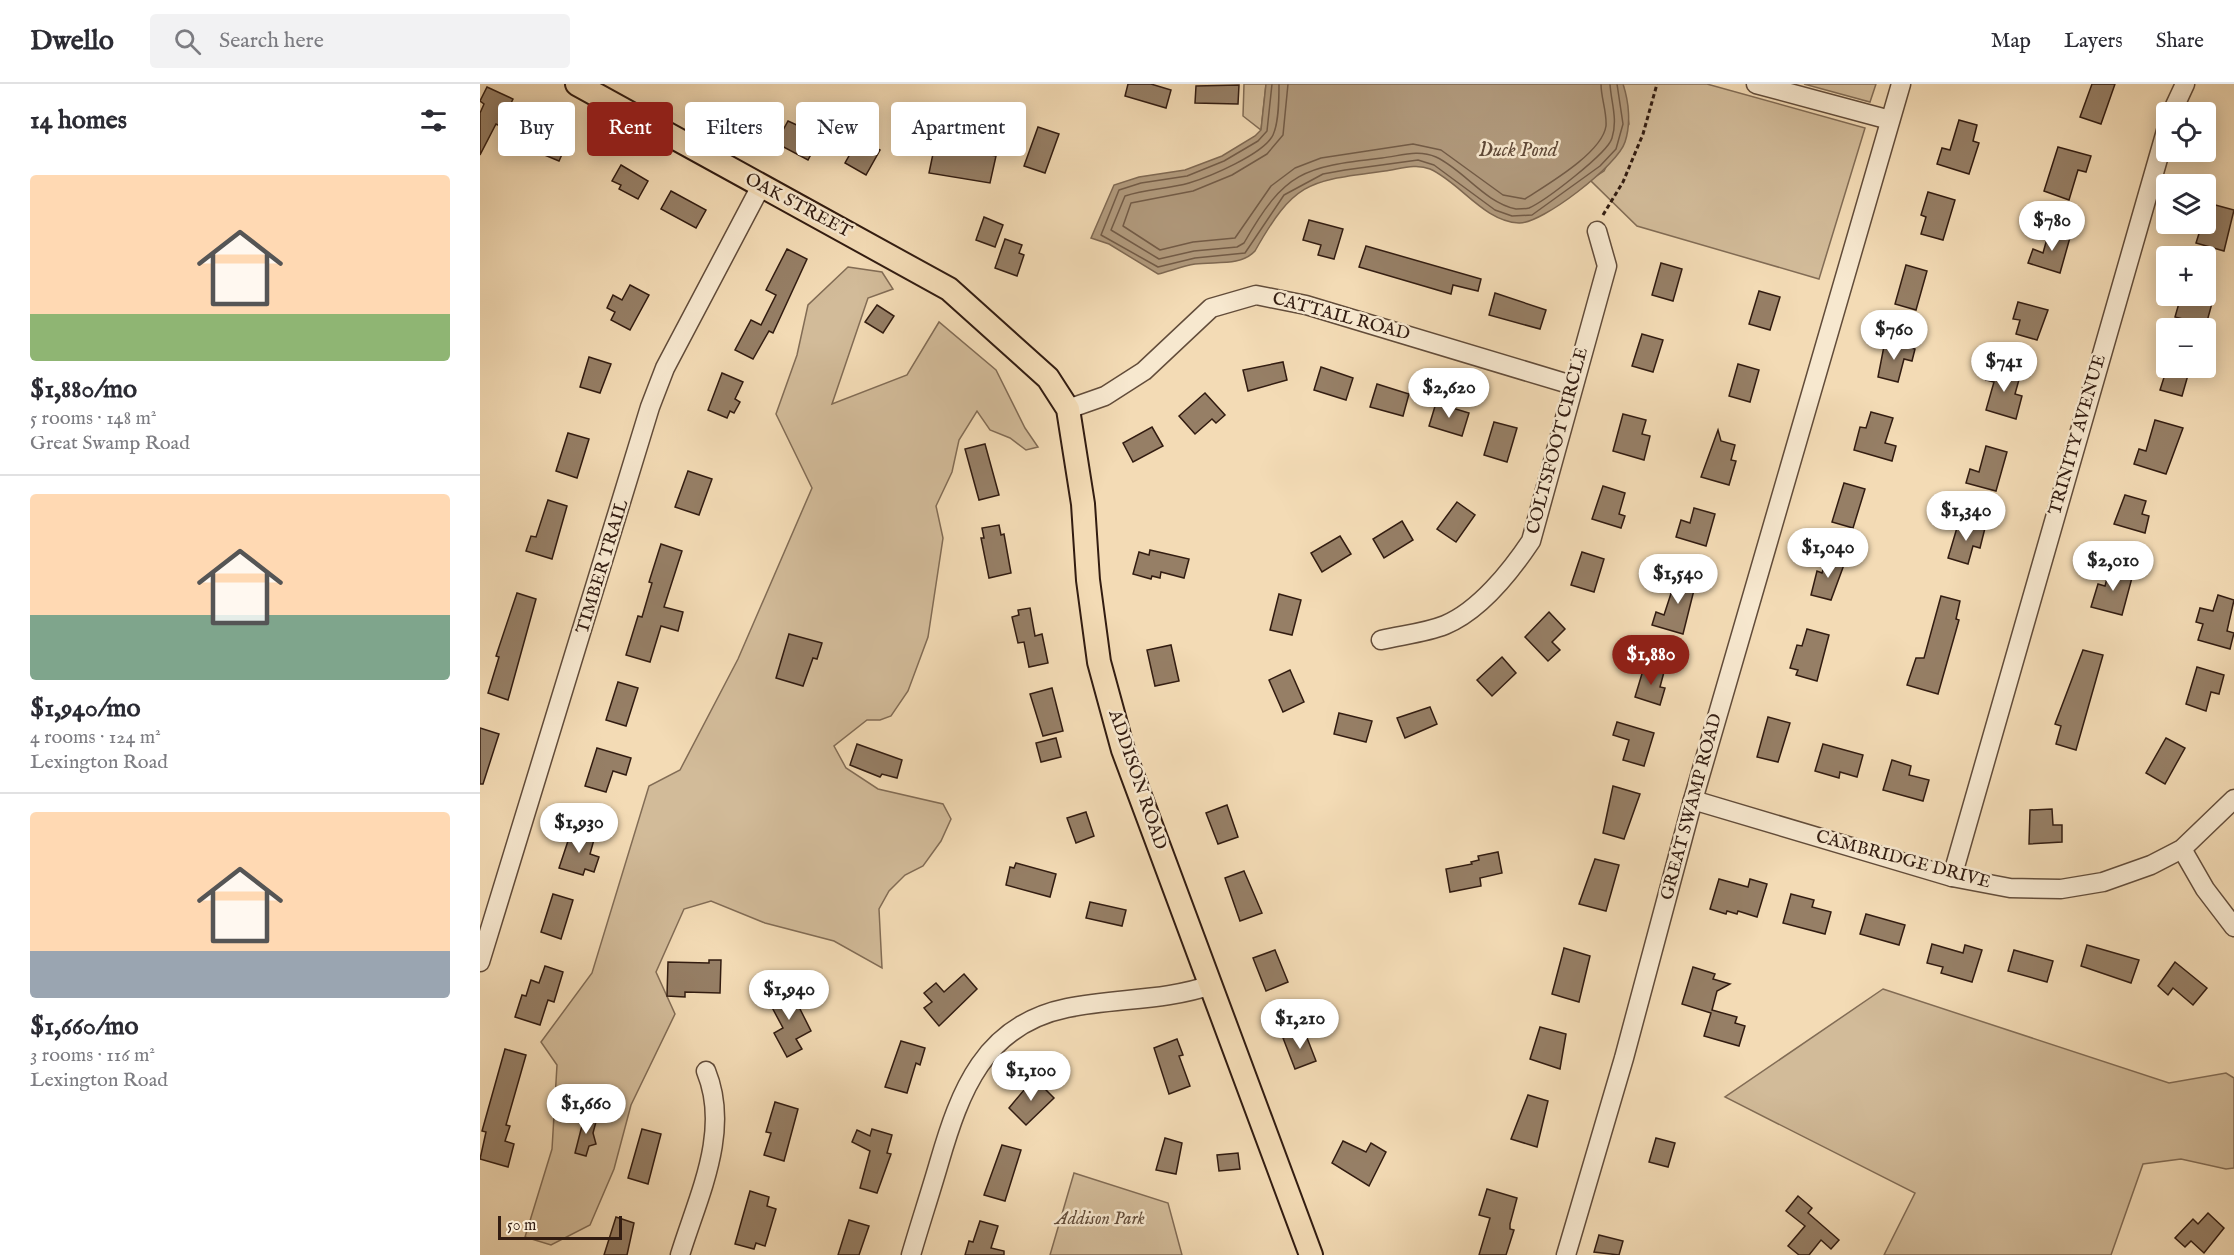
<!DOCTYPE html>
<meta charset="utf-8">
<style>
:root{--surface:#fff;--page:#f2f2f3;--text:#2b2b33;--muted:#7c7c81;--line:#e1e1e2;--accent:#8f2418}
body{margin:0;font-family:"IM FELL English",serif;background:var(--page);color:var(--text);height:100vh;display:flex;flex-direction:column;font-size:22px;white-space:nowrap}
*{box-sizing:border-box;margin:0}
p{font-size:20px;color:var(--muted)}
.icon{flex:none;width:33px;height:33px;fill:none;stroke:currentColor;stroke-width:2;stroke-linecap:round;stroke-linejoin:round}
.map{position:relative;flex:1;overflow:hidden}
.drawer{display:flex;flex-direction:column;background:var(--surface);width:480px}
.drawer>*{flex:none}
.hud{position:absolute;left:18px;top:18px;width:570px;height:54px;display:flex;gap:12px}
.controls{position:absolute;left:1676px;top:18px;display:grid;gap:12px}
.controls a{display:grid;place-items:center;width:60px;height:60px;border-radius:6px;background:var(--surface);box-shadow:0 3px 15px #0003;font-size:30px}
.scale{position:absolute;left:18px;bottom:15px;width:124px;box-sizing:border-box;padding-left:6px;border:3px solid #321c11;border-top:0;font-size:16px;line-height:21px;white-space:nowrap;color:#321c11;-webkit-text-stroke:4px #f7e8cf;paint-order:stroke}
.price{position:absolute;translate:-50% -51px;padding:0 14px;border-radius:21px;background:#fff;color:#222;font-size:20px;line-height:39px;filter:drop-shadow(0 2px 3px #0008)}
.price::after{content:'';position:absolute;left:50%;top:36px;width:18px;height:14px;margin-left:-9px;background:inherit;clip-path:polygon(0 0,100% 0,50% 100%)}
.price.selected{background:var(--accent);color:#fff}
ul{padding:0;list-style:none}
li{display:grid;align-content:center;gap:12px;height:318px;padding:0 30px}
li+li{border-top:2px solid var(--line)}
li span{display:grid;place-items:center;height:186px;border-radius:6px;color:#555}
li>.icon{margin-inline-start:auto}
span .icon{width:108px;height:108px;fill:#fffc;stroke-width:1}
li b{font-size:26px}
h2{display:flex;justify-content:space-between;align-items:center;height:72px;padding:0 30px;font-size:26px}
.pill{padding:0 21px;border-radius:6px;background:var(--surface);box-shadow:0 3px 15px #0003;font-size:21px;line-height:54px}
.pill.selected{background:var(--accent);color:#fff}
header{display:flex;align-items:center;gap:36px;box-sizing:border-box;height:84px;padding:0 30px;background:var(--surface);border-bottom:2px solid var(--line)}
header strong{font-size:28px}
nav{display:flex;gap:33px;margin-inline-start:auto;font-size:21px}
.search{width:420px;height:54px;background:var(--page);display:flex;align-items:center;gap:15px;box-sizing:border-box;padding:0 21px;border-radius:6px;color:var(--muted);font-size:22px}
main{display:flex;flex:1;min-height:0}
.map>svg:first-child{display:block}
</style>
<header>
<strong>Dwello</strong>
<div class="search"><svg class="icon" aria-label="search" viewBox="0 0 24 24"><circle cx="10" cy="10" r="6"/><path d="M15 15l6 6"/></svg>Search here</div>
<nav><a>Map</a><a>Layers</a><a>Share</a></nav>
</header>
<main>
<section class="drawer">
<h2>14 homes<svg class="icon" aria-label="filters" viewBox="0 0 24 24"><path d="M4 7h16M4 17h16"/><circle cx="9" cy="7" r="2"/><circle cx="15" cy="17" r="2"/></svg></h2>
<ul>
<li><span style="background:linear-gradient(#ffd9b3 75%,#8fb573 0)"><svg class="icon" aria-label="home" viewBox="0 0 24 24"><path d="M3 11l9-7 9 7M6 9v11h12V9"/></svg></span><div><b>$1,880/mo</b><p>5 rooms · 148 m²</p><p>Great Swamp Road</p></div></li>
<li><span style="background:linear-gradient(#ffd9b3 65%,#7fa58c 0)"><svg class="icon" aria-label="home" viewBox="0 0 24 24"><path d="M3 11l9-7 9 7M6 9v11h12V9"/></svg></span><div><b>$1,940/mo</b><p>4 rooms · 124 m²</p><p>Lexington Road</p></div></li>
<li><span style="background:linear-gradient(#ffd9b3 75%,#9aa5b1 0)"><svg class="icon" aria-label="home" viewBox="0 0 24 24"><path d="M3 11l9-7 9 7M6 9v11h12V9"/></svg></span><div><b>$1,660/mo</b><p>3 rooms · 116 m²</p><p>Lexington Road</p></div></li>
</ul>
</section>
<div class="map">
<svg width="1754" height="1171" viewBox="0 0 1754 1171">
<rect width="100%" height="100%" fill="#f3dbb5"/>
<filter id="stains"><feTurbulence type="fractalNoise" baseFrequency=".00333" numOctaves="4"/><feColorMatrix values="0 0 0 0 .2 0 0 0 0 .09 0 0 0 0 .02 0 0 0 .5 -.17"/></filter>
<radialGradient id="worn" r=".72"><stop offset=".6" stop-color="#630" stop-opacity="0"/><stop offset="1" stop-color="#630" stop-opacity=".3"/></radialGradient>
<g fill="#d2bb99" stroke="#826c55" stroke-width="1.5">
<path d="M764,0H786L781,46L763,32Z"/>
<path d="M1143,0H1227L1385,44L1339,195L1157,142L1110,96L1124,87L1149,40Z"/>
<path d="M1324,0H1396L1390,18Z"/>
<path d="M368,183L402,188L413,205L388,214L352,320L427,291L459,238L516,286L545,344L558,363L546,366L530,354L510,346L497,327L479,356L472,388L456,422L463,454L448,553L428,607L411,632L400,636H387L354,662L366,684L398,705L463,720L471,735L461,757L443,782L425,791L409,807L399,825L402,884L354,857L285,839L231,817L204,825L176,888L195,930L151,1021L134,1085L110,1141L71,1161L45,1153L72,1065L77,981L61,958L112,889L169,702L200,686L258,575L332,404L296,330L317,271L328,221Z"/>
<path d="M1403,905L1689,999L1746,989L1754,994V1084L1746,1085L1701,1075L1663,1080L1631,1171H1404L1435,1109L1245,1013Z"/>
<path d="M594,1089L688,1119L702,1171H570Z"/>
</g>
<path fill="#b19a7d" stroke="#7e6852" stroke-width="1.5" d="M786,0H1143C1149,18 1151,40 1145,58C1138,81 1062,140 1039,139C1003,137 981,99 950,85C936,79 920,85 905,87C829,97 815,96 775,167C760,183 735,177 715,180C703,182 690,187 678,190L629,160L611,154L634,101L659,93L705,86L742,72L775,52L781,46Z"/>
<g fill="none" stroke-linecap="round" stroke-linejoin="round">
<g stroke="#725b47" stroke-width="1.5">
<path d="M792,0L787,47L778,57L744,77L707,92L661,99L639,106L621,151L678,183L715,174L765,169L804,111L843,90L865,86L938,76L954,81L1015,126L1032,132L1052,131L1120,82L1136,65L1143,40L1137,0"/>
<path d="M799,0C799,15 799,38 793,51C784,70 729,93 709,99C688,105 666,105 645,112L631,146L679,175L714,167L757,163L764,159C805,87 823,83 902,74C920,72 938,65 956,73C984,86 1004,118 1036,125C1040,125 1045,125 1049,124C1065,117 1128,69 1132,54C1138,35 1131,18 1130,0"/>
<path d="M808,0L803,51L787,70L752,91L713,107L651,119L643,142L680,166L713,158L755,154L791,102L815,84L841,74L933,60L961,66L1023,111L1045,115C1068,100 1122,69 1126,42C1127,28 1121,14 1121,0"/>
</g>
</g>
<g fill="#967f66" stroke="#321c11" stroke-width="1.5">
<path d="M648,0H671L691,6L686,24L645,12Z"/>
<path d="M1612,0H1635L1621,40L1600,33Z"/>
<path d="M759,1L758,20L715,19L716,2Z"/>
<path d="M7,3L33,15L20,42L16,40L0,71V29L4,20L0,17Z"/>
<path d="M1479,36L1497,41L1493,57L1499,59L1489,90L1457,80L1462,64L1470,66Z"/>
<path d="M308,37L321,43L323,39L342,50L328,76L296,59Z"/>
<path d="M51,42L88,57L79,77L43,62Z"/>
<path d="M558,43L579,50L565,89L544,82Z"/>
<path d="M379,54L400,66L386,91L365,79Z"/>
<path d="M1578,63L1611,72L1606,88L1598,86L1589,116L1564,107Z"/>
<path d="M454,65L484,71L485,66L516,72L510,99L449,89Z"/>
<path d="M141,81L168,97L158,115L139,105L141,101L132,97Z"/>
<path d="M191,107L226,126L216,144L181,125Z"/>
<path d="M1448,108L1475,116L1463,156L1441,150L1446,133L1441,131Z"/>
<path d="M1728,119L1754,126L1744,167L1716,159L1722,140H1725Z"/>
<path d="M504,133L523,141L515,163L496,156Z"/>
<path d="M829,136L863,145L854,175L838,171L841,161L823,156Z"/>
<path d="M1570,144L1591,150L1580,189L1548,179L1553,165L1563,169Z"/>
<path d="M525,155L542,161L539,169L544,171L537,192L515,184Z"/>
<path d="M886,162L1001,195L998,207L973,201L971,210L879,183Z"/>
<path d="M307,165L327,175L293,249L289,247L273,275L255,266L271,236L281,241L296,211L286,206Z"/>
<path d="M1181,179L1202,185L1193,217L1172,211Z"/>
<path d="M1426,181L1447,187L1436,226L1415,220Z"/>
<path d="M150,201L169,211L150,246L131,236L135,228L127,224L133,211L142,216Z"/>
<path d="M1279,207L1300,213L1290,246L1269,240Z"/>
<path d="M1015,209L1066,226L1060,245L1009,231Z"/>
<path d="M1701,212H1734L1726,241L1695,233Z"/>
<path d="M1538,218L1568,226L1557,256L1536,250L1540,236L1533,235Z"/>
<path d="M397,221L414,232L403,249L385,238Z"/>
<path d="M1162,250L1183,256L1173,288L1152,282Z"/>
<path d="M1405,257L1435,265L1432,277L1424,275L1418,298L1398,293Z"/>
<path d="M109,273L131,280L120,309L100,303Z"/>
<path d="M803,278L807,296L768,307L763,286Z"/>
<path d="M1258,280L1279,286L1270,318L1249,312Z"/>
<path d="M841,283L873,294L866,316L834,306Z"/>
<path d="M1510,283L1540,292L1535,310L1542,312L1536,335L1506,326L1514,298L1506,296Z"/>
<path d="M1687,284H1710L1702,312L1680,306Z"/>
<path d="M242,289L263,298L255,315L260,318L254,329L250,327L247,334L228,326Z"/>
<path d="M897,300L929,310L923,332L890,323Z"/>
<path d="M725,309L745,331L736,339L732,335L715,350L699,332Z"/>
<path d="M956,319L989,329L982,352L949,342Z"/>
<path d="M1391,328L1413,334L1405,359L1416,362L1412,377L1374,366L1380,343L1386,344Z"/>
<path d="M1143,330L1166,336L1162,350L1170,352L1164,376L1133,367Z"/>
<path d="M1675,336L1703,344L1686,390L1654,380L1659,365L1666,367Z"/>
<path d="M1014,338L1037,344L1027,378L1004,371Z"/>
<path d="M672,343L683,362L653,378L643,359Z"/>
<path d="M1238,346L1241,357L1255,361L1251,376L1256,377L1249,401L1221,393Z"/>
<path d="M88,349L109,355L97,394L76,387Z"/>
<path d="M505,360L519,411L499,416L485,365Z"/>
<path d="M1506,362L1527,368L1516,407L1486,399L1490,385L1499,388Z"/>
<path d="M208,387L232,395L219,431L195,423Z"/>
<path d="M1364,399L1385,405L1373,444L1352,438Z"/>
<path d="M1123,402L1145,409L1139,430L1145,432L1141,444L1112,435Z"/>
<path d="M1645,411L1666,417L1662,430L1669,432L1665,449L1634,440Z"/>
<path d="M68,416L87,422L72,475L46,467L51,452L56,453Z"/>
<path d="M977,418L995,431L976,458L957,445Z"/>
<path d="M1214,424L1235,430L1226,462L1196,453L1201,436L1210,439Z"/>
<path d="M922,437L933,456L904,474L893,455Z"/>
<path d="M1479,437L1505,444L1500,464L1493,462L1488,480L1468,474Z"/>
<path d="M519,441L521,451L524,450L531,489L509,494L501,454H504L502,444Z"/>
<path d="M860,452L871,470L842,488L831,469Z"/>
<path d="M181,460L202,467L184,523L203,528L198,547L181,542L170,578L146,571L158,532L162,533L172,499L169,498Z"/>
<path d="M670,466L709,475L704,494L681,488L680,494L672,492L671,495L653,490L659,468L669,471Z"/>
<path d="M1102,468L1124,475L1114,508L1091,501Z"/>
<path d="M1347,473L1365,478L1351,516L1331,511L1337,487L1342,489Z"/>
<path d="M1630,483L1653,490L1642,531L1611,523L1618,500L1625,502Z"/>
<path d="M1198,488L1217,494L1203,550L1172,541L1176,528L1184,531Z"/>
<path d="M37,509L56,515L28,616L8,609L19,573L16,572Z"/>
<path d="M799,510L821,516L812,551L790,546Z"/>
<path d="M1738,511L1754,516L1747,547L1754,549L1750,565L1718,556L1723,540L1716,538L1720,524L1733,527Z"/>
<path d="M1461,512L1480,517L1476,535L1479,536L1458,610L1427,601L1436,574H1444Z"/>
<path d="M550,524L555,552L562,550L568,579L549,583L544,558L538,559L532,533L539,531L538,526Z"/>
<path d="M1069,528L1085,545L1072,558L1080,566L1068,577L1045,553Z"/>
<path d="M1327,545L1349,551L1337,597L1316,591L1318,586L1310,584L1317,561L1322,562Z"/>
<path d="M309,550L342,559L337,575L333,574L323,602L296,594Z"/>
<path d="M691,561L699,597L675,602L667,566Z"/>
<path d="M1603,566L1623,571L1596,666L1576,660L1581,642L1575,640Z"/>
<path d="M1022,573L1036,589L1012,612L997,596Z"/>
<path d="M1164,583L1184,588L1180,603L1185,604L1180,621L1155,613Z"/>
<path d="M1717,583L1744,591L1739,610L1731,608L1726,627L1706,620Z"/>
<path d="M810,586L824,618L803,628L789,596Z"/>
<path d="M138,598L158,604L146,642L126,636Z"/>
<path d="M572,604L583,647L563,652L550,610Z"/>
<path d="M950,623L957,640L925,654L917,634Z"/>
<path d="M859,629L892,637L886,658L854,650Z"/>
<path d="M1288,633L1310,639L1298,678L1277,673Z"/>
<path d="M1137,638L1174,649L1164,682L1143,676L1149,656L1133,651Z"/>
<path d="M0,644L19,650L3,700H0Z"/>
<path d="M576,654L581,673L561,678L556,659Z"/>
<path d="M1686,654L1705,664L1685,700L1666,689Z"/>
<path d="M377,660L422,676L417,694L402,690L400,693L370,681Z"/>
<path d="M1343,660L1383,671L1377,693L1360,688L1359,694L1335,687Z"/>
<path d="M117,664L151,674L146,691L133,687L126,708L105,702Z"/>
<path d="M1412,676L1431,682L1429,691L1449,696L1443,717L1403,706Z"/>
<path d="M1133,702L1160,710L1144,755L1123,749Z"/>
<path d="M747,721L758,753L738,760L726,729Z"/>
<path d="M1572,725L1573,741H1582V758L1549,760L1550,726Z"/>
<path d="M606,728L614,752L596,759L587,734Z"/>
<path d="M92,745L115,752L110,770L119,773L114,788L105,785L103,791L79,784Z"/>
<path d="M1018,768L1022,789L1000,794L1001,802L970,808L966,785L992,780L991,778L999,776L998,772Z"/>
<path d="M1115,775L1139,781L1126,827L1099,820Z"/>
<path d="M536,779L576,790L570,813L526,801L530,783L534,784Z"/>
<path d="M764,787L782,829L760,837L745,794Z"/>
<path d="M1239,795L1268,803L1270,795L1287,800L1277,833L1258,827L1257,830L1247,827L1246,830L1230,825Z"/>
<path d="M73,810L93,816L81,855L61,848Z"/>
<path d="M1311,810L1334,816L1332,823L1351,828L1345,850L1303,839Z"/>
<path d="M610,818L646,826L642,842L606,834Z"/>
<path d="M1386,830L1425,841L1419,861L1380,850Z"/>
<path d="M1452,860L1483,869L1485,861L1502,866L1492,898L1461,889L1463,883L1447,879Z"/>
<path d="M1607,861L1659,876L1651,899L1601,882Z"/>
<path d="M1084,864L1110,872L1099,918L1072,910Z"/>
<path d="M795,866L808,898L786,907L773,874Z"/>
<path d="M1534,866L1573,877L1567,898L1528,887Z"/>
<path d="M229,876H241L240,909L205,908V913L187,912L188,878L229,879Z"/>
<path d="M1695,878L1727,904L1713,921L1693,904L1688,911L1678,902Z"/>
<path d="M65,882L83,888L74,918L68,916L60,941L35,933L42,911L46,912L51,896L59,899Z"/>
<path d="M1213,883L1235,890L1233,895L1250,900L1237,907L1232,926L1257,933L1255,939L1265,942L1259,962L1224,952L1231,929L1202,920Z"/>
<path d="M484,890L497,905L459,942L444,924L452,918L444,909L456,899L464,908Z"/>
<path d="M309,903L331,947L316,955L322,965L307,973L294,949L303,944L287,914Z"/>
<path d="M1060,943L1086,950L1080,985L1050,975Z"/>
<path d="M824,946L836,977L815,985L803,954Z"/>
<path d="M697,955L703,971L699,972L710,1002L689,1010L674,964Z"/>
<path d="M421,957L445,964L440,981L436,979L427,1009L405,1003Z"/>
<path d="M25,965L46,971L26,1041L30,1042L25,1057L34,1060L28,1083L0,1075L6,1048L2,1047Z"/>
<path d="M554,994L574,1014L546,1041L529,1024Z"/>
<path d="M1048,1011L1068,1017L1057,1063L1031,1055Z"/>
<path d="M295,1018L318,1025L304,1077L284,1071L291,1049L286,1048Z"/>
<path d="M106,1026L108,1031L117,1034L113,1049L116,1060L109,1062L106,1072L95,1069Z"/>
<path d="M162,1045L181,1050L168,1100L148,1094Z"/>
<path d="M392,1045L412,1051L407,1069L411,1070L397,1109L380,1104L390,1067L372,1058L377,1046L390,1052Z"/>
<path d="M685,1054L702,1059L696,1090L676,1086Z"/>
<path d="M1176,1054L1195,1059L1188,1083L1169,1078Z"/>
<path d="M863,1057L886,1068L891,1059L906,1068L889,1102L852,1079Z"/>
<path d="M522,1061L541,1066L525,1117L504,1111Z"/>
<path d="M758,1069L760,1085L739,1087L737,1071Z"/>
<path d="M1007,1105L1037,1114L1030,1140V1145L1034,1146L1026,1171H999L1010,1134L999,1131Z"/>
<path d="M270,1107L289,1113L287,1122L296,1125L285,1162L276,1159L274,1165L255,1160Z"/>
<path d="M1318,1112L1332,1124L1328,1129L1359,1156L1351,1165L1341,1156L1329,1171H1319L1308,1162L1325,1142L1306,1127Z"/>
<path d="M1728,1129L1744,1144L1724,1169L1711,1157L1705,1163L1695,1154L1713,1135L1718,1140Z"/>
<path d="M136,1133L154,1139L147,1171H124Z"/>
<path d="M369,1136L389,1142L379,1171H358Z"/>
<path d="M500,1137L518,1142L511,1164L524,1167V1171H485L489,1157L493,1158Z"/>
<path d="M1119,1151L1143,1157L1139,1171L1114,1168Z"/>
</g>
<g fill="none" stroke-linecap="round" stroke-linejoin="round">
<g stroke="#624c3a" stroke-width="21">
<g id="minor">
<path d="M1276,0L1410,36"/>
<path d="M1692,28L1705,0"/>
<path d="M588,325L625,312L664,287L731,224L776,211L826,221L1092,301"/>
<path d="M901,556C922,551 945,549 965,541C999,527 1031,487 1051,457L1127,182L1117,147"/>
<path d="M1213,716L1472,793L1530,804L1581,805L1623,798L1671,781L1702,765L1754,715"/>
<path d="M1702,765L1725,805L1754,843"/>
<path d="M1472,793L1686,47"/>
<path d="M0,878L170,323L185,284L281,102"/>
<path d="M200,1171C218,1112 251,1048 226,987"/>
<path d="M431,1171C440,1140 450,1110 459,1079C480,1007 504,941 587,924C635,914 685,917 731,901"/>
<path d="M1086,1171L1144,974L1213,716L1421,0"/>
</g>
</g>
<g stroke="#321c11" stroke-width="26">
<path id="major" d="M97,0L469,205L568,294L588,325L603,420L608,496L619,578L643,666L831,1171"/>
</g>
<path stroke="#321c11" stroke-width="3" stroke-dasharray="4.5 3" stroke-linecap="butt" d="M1123,131L1143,98L1163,50L1177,0"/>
<use href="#minor" stroke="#f7e8cf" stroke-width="18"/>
<use href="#major" stroke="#f3dbb5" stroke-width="22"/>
</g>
<g text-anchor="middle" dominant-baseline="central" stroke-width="5" stroke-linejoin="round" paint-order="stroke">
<g font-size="18" fill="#321c11" stroke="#f7e8cf">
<text transform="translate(318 122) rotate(28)">OAK STREET</text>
<text transform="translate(861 233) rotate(15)">CATTAIL ROAD</text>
<text transform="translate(1598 351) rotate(-74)">TRINITY AVENUE</text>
<text transform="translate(1078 357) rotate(-75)">COLTSFOOT CIRCLE</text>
<text transform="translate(123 483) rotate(-73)">TIMBER TRAIL</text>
<text transform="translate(657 696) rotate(71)">ADDISON ROAD</text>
<text transform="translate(1212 723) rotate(-75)">GREAT SWAMP ROAD</text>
<text transform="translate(1423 776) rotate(15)">CAMBRIDGE DRIVE</text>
</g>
<g font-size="18" font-style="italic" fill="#624c3a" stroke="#f7e8cf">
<text x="620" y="1135">Addison Park</text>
</g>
<g font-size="20" font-style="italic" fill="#5e4837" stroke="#f7e8cf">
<text x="1038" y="66">Duck Pond</text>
</g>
</g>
<rect width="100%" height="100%" filter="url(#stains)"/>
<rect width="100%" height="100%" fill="url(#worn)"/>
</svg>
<div class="controls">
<a><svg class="icon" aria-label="locate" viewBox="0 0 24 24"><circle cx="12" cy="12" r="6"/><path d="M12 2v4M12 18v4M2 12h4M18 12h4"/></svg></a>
<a><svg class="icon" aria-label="layers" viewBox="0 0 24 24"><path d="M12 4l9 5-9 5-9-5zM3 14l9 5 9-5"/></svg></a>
<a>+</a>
<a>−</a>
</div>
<div class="scale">50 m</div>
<b class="price" style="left:1572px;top:168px">$780</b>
<b class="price" style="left:1414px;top:277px">$760</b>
<b class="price" style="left:1524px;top:309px">$741</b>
<b class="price" style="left:969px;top:335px">$2,620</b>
<b class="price" style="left:1486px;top:458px">$1,340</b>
<b class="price" style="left:1348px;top:495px">$1,040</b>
<b class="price" style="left:1633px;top:508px">$2,010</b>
<b class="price" style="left:1198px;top:521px">$1,540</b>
<b class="price selected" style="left:1171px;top:602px">$1,880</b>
<b class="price" style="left:99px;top:770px">$1,930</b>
<b class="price" style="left:309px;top:937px">$1,940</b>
<b class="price" style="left:820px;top:966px">$1,210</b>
<b class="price" style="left:551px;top:1018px">$1,100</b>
<b class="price" style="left:106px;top:1051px">$1,660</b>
<div class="hud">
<a class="pill">Buy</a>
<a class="pill selected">Rent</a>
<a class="pill">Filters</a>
<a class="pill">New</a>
<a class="pill">Apartment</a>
</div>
</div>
</main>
